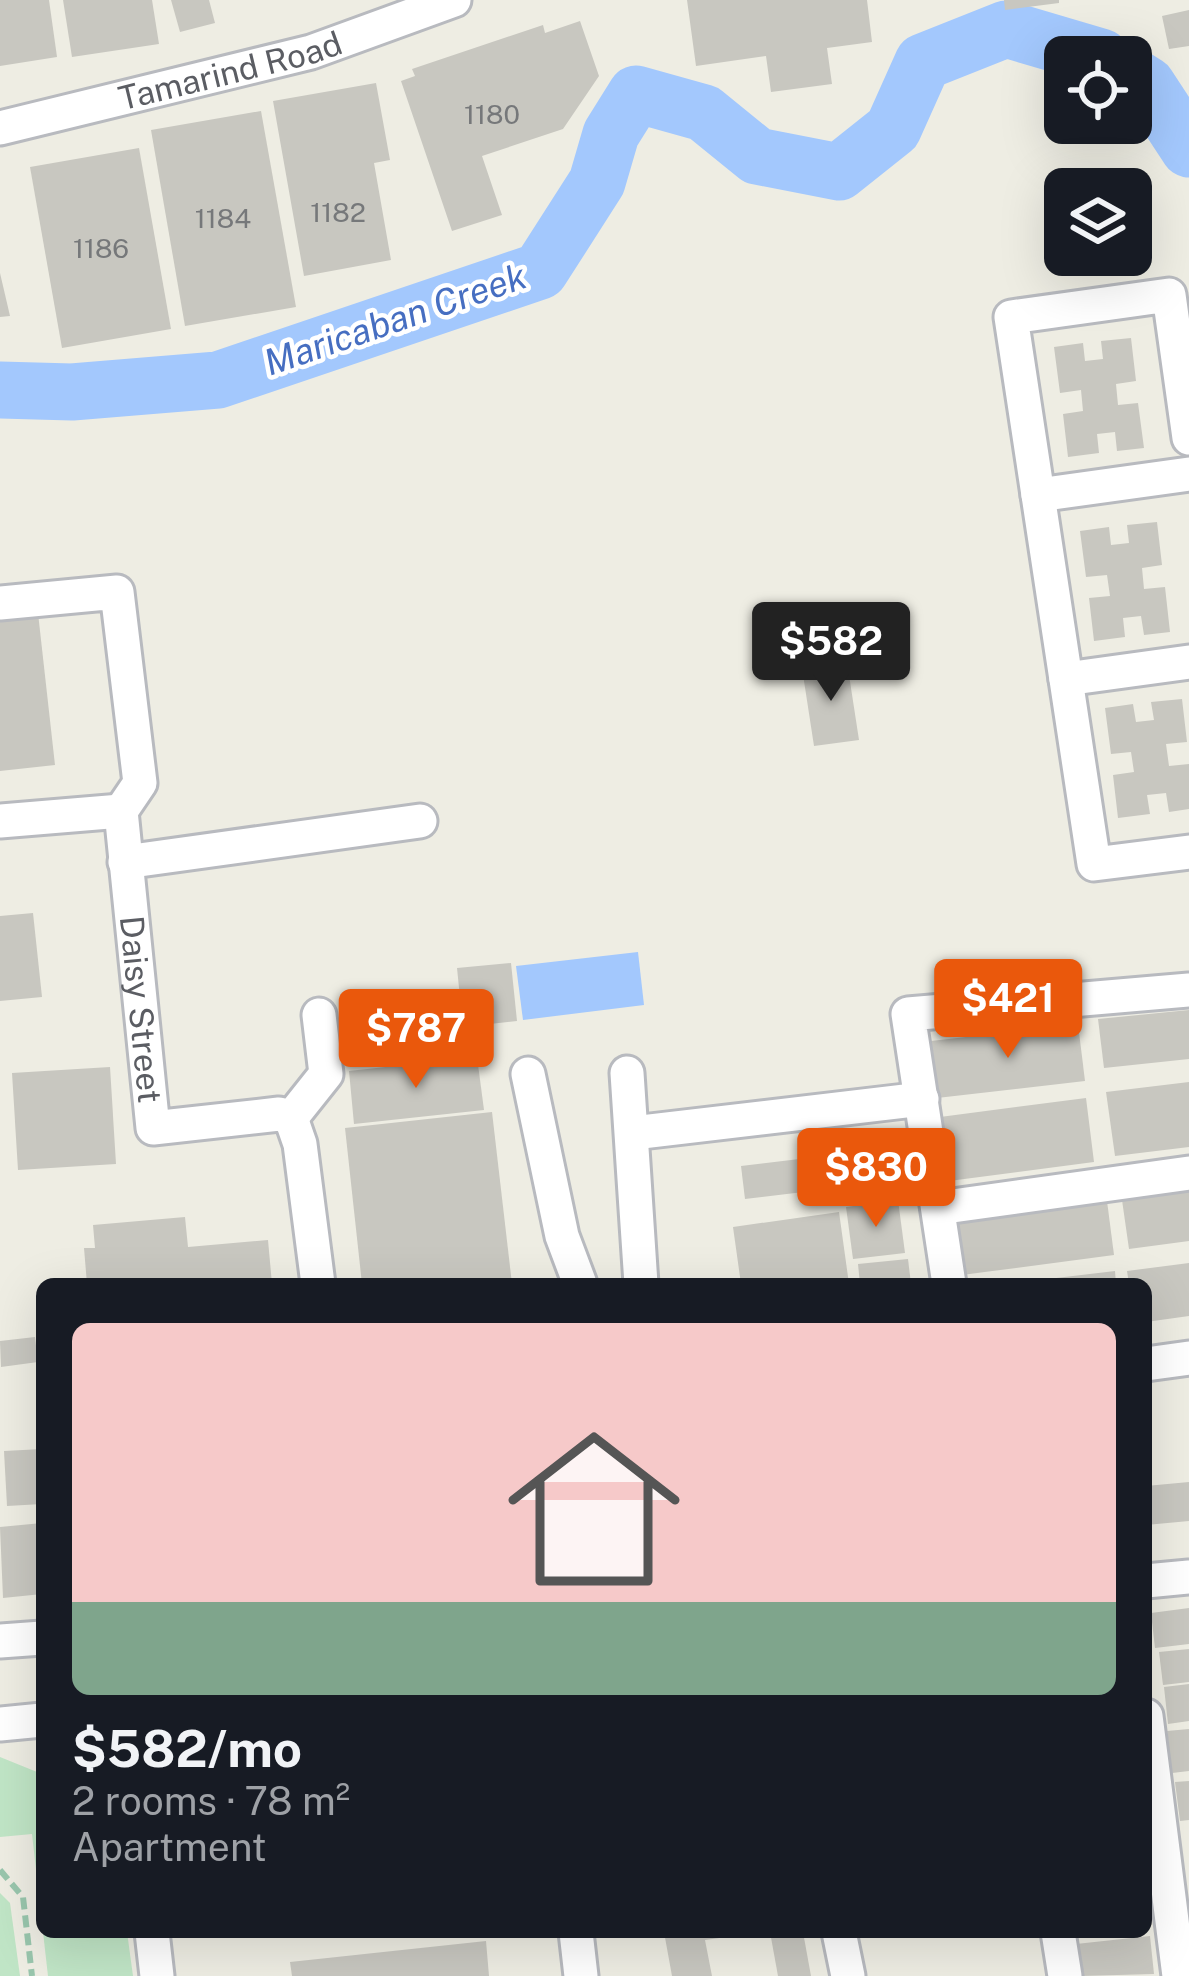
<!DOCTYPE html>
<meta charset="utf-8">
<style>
:root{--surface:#171b24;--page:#20242c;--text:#f1f3f6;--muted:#9ea1a6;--line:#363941;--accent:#ea580c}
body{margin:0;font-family:"Public Sans",sans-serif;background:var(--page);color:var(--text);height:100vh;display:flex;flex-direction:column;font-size:45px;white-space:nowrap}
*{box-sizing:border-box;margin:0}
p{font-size:39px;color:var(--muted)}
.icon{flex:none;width:66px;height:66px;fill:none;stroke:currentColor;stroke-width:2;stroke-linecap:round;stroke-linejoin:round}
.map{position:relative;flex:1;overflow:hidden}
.details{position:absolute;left:36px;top:1278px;width:1116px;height:660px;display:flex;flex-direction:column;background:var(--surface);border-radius:18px;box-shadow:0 12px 48px #0002}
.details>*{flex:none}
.controls{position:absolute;left:1044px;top:36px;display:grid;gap:24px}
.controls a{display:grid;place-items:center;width:108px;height:108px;border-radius:18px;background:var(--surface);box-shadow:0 12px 48px #0002;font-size:60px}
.price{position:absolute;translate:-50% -102px;padding:0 27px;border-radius:12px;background:var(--accent);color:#fff;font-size:39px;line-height:78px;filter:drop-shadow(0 3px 6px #0008)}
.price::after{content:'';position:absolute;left:50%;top:72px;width:36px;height:27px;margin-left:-18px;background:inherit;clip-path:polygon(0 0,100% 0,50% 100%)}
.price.selected{background:#222;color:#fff}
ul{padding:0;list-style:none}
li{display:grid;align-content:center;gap:24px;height:636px;padding:0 36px}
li+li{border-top:3px solid var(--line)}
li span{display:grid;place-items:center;height:372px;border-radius:18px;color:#555}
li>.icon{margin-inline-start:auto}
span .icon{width:216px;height:216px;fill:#fffc;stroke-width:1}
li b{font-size:51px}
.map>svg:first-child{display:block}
</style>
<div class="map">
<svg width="1189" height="1976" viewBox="0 0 1189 1976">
<rect width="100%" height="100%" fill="#eeede3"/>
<g fill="#c0e5c6">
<path d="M0,1757L42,1774V1923L32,1834L0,1837Z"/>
<path d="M0,1893L10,1903L20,1976H0Z"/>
<path d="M43,1932H127L133,1976H48Z"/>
</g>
<path fill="#a3c8fd" d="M638,952L644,1005L523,1020L516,966Z"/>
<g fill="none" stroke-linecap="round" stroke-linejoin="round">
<g stroke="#a3c8fd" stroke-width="57">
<path d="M1131,75L1147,85L1189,149"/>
<path d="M0,390L72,392L218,380L540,271L597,182L611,134L636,94L704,113L757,156L839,172L893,129L923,62L1006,29L1101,57"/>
</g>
</g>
<g fill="#c8c7c0">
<path d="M0,0H49L57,57L0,66Z"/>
<path d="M63,0H152L159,44L72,57Z"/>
<path d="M171,0H209L215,23L180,32Z"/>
<path d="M687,0H867L872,42L827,48L832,84L771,92L766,56L696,66Z"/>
<path d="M1004,0H1059V3L1005,10Z"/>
<path d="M1189,10V46L1169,49L1162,16Z"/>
<path d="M580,21L599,76L563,129L482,156L502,215L452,231L401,81L415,76L412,69L543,25L545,33Z"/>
<path d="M376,83L390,160L374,163L391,260L304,276L273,101Z"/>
<path d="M261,111L296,307L185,326L151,130Z"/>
<path d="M139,148L171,329L62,348L30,167Z"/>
<path d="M0,273L10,316L0,317Z"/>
<path d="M1131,338L1136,381L1116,384L1118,405L1138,403L1144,448L1117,451L1115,432L1097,434L1099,453L1068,457L1063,414L1083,411L1081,390L1060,393L1054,347L1083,343L1085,361L1103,359L1101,341Z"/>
<path d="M1157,522L1162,565L1142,568L1144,589L1165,587L1170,632L1144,635L1141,616L1123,618L1125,637L1094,641L1089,598L1110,596L1107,575L1086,577L1080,531L1109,527L1111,545L1129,543L1127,525Z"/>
<path d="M38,613L55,765L0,771V617Z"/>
<path d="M847,662L859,740L814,746L802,668Z"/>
<path d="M1182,699L1187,742L1166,744L1169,766L1189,764V809L1169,812L1166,793L1147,795L1150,814L1118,818L1113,775L1134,772L1131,752L1111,754L1105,708L1133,704L1136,722L1154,720L1151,702Z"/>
<path d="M33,913L42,997L0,1001V916Z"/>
<path d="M511,963L517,1021L463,1027L457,968Z"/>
<path d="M1189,1010V1059L1104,1068L1098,1019Z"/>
<path d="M1078,1024L1085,1081L937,1098L931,1041Z"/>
<path d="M477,1057L484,1110L354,1124L349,1071Z"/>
<path d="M110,1067L116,1164L18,1170L12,1073Z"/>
<path d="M1189,1082V1147L1115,1156L1106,1092Z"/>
<path d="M1086,1098L1094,1162L949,1181L940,1117Z"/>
<path d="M492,1112L512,1284H362L345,1128Z"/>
<path d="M849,1153L853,1186L745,1199L741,1166Z"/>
<path d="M1189,1191V1241L1129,1249L1122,1200Z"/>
<path d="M898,1200L905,1253L853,1259L846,1207Z"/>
<path d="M1107,1201L1114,1255L962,1275L955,1221Z"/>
<path d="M839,1212L849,1284H741L733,1227Z"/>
<path d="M185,1217L188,1247L268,1240L272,1284H87L84,1248H95L93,1225Z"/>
<path d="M908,1259L911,1284H860L858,1264Z"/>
<path d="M1189,1263V1316L1146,1322V1284H1129L1127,1271Z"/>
<path d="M1115,1271L1116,1284H1031V1281Z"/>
<path d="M35,1337L38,1362L1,1367L0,1341Z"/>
<path d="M42,1449V1504L7,1506L4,1451Z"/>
<path d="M1189,1482V1521L1146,1525V1486Z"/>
<path d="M42,1523V1594L3,1598L0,1527Z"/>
<path d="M1189,1608V1644L1155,1648L1151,1613Z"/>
<path d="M1189,1649V1682L1163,1685L1159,1652Z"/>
<path d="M1189,1684V1721L1168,1724L1164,1687Z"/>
<path d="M1189,1729V1771L1172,1773L1167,1731Z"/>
<path d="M1189,1781V1820L1180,1821L1175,1782Z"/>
<path d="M664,1932H741V1935L705,1940L712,1976H672Z"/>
<path d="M770,1932H803L811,1976H778Z"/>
<path d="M1150,1936L1154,1974L1080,1976L1076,1944Z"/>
<path d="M486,1941L489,1976H292L290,1962Z"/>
</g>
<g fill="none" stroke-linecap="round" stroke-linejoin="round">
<g stroke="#b8babf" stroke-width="39">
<g id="minor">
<path id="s1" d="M0,128L311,52L454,0"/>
<path d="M1189,438L1169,295L1011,317L1094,864L1189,852"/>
<path d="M1038,495L1189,474"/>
<path id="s2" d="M0,603L117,592L140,783L121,811L153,1128L279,1114L291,1118"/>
<path d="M1066,679L1189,662"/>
<path d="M0,821L121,811"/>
<path d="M125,862L420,821"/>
<path d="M627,1073L641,1284"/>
<path d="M528,1074L562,1236L580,1284"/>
<path d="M291,1118L300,1144L318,1284"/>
<path d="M291,1118L326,1074L319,1015"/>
<path d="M633,1133L922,1099"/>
<path d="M938,1208L1189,1173"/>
<path d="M949,1284L908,1014L1189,990"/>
<path d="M1146,1364L1189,1358"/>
<path d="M1146,1581L1189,1577"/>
<path d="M0,1641L42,1638"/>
<path d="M1146,1716L1179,1976"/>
<path d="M0,1724L42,1720"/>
<path d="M152,1932L157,1976"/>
<path d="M576,1932L581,1976"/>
<path d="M839,1932L848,1976"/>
<path d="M1058,1932L1065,1976"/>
</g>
</g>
<path stroke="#99c6ad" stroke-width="6" stroke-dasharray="12 6" stroke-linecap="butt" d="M0,1870L23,1897L32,1976"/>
<use href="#minor" stroke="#fff" stroke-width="33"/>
</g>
<g text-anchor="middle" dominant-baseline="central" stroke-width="9" stroke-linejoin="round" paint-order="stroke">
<g font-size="27" fill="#76787a">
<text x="492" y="114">1180</text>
<text x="338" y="212">1182</text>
<text x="223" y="218">1184</text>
<text x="101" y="248">1186</text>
</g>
<g font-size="33" fill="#5b5d63" stroke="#fff">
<text stroke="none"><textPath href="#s1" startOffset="237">Tamarind Road</textPath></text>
<text stroke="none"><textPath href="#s2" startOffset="543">Daisy Street</textPath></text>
</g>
<g font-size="36" font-style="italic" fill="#466ec1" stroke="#fff">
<text transform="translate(395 319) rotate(-19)">Maricaban Creek</text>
</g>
</g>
</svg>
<div class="controls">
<a><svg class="icon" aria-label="locate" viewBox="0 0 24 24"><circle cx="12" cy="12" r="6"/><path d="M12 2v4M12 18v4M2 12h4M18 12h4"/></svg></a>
<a><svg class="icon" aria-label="layers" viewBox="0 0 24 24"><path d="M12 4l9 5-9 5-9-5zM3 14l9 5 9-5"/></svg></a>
</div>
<b class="price selected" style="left:831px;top:704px">$582</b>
<b class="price" style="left:1008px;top:1061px">$421</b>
<b class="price" style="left:416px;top:1091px">$787</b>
<b class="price" style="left:876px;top:1230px">$830</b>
<section class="details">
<ul>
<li><span style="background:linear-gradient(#f6c9c9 75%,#7fa58c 0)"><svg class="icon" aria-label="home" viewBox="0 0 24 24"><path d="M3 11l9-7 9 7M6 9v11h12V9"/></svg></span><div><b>$582/mo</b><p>2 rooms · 78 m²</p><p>Apartment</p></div></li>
</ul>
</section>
</div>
